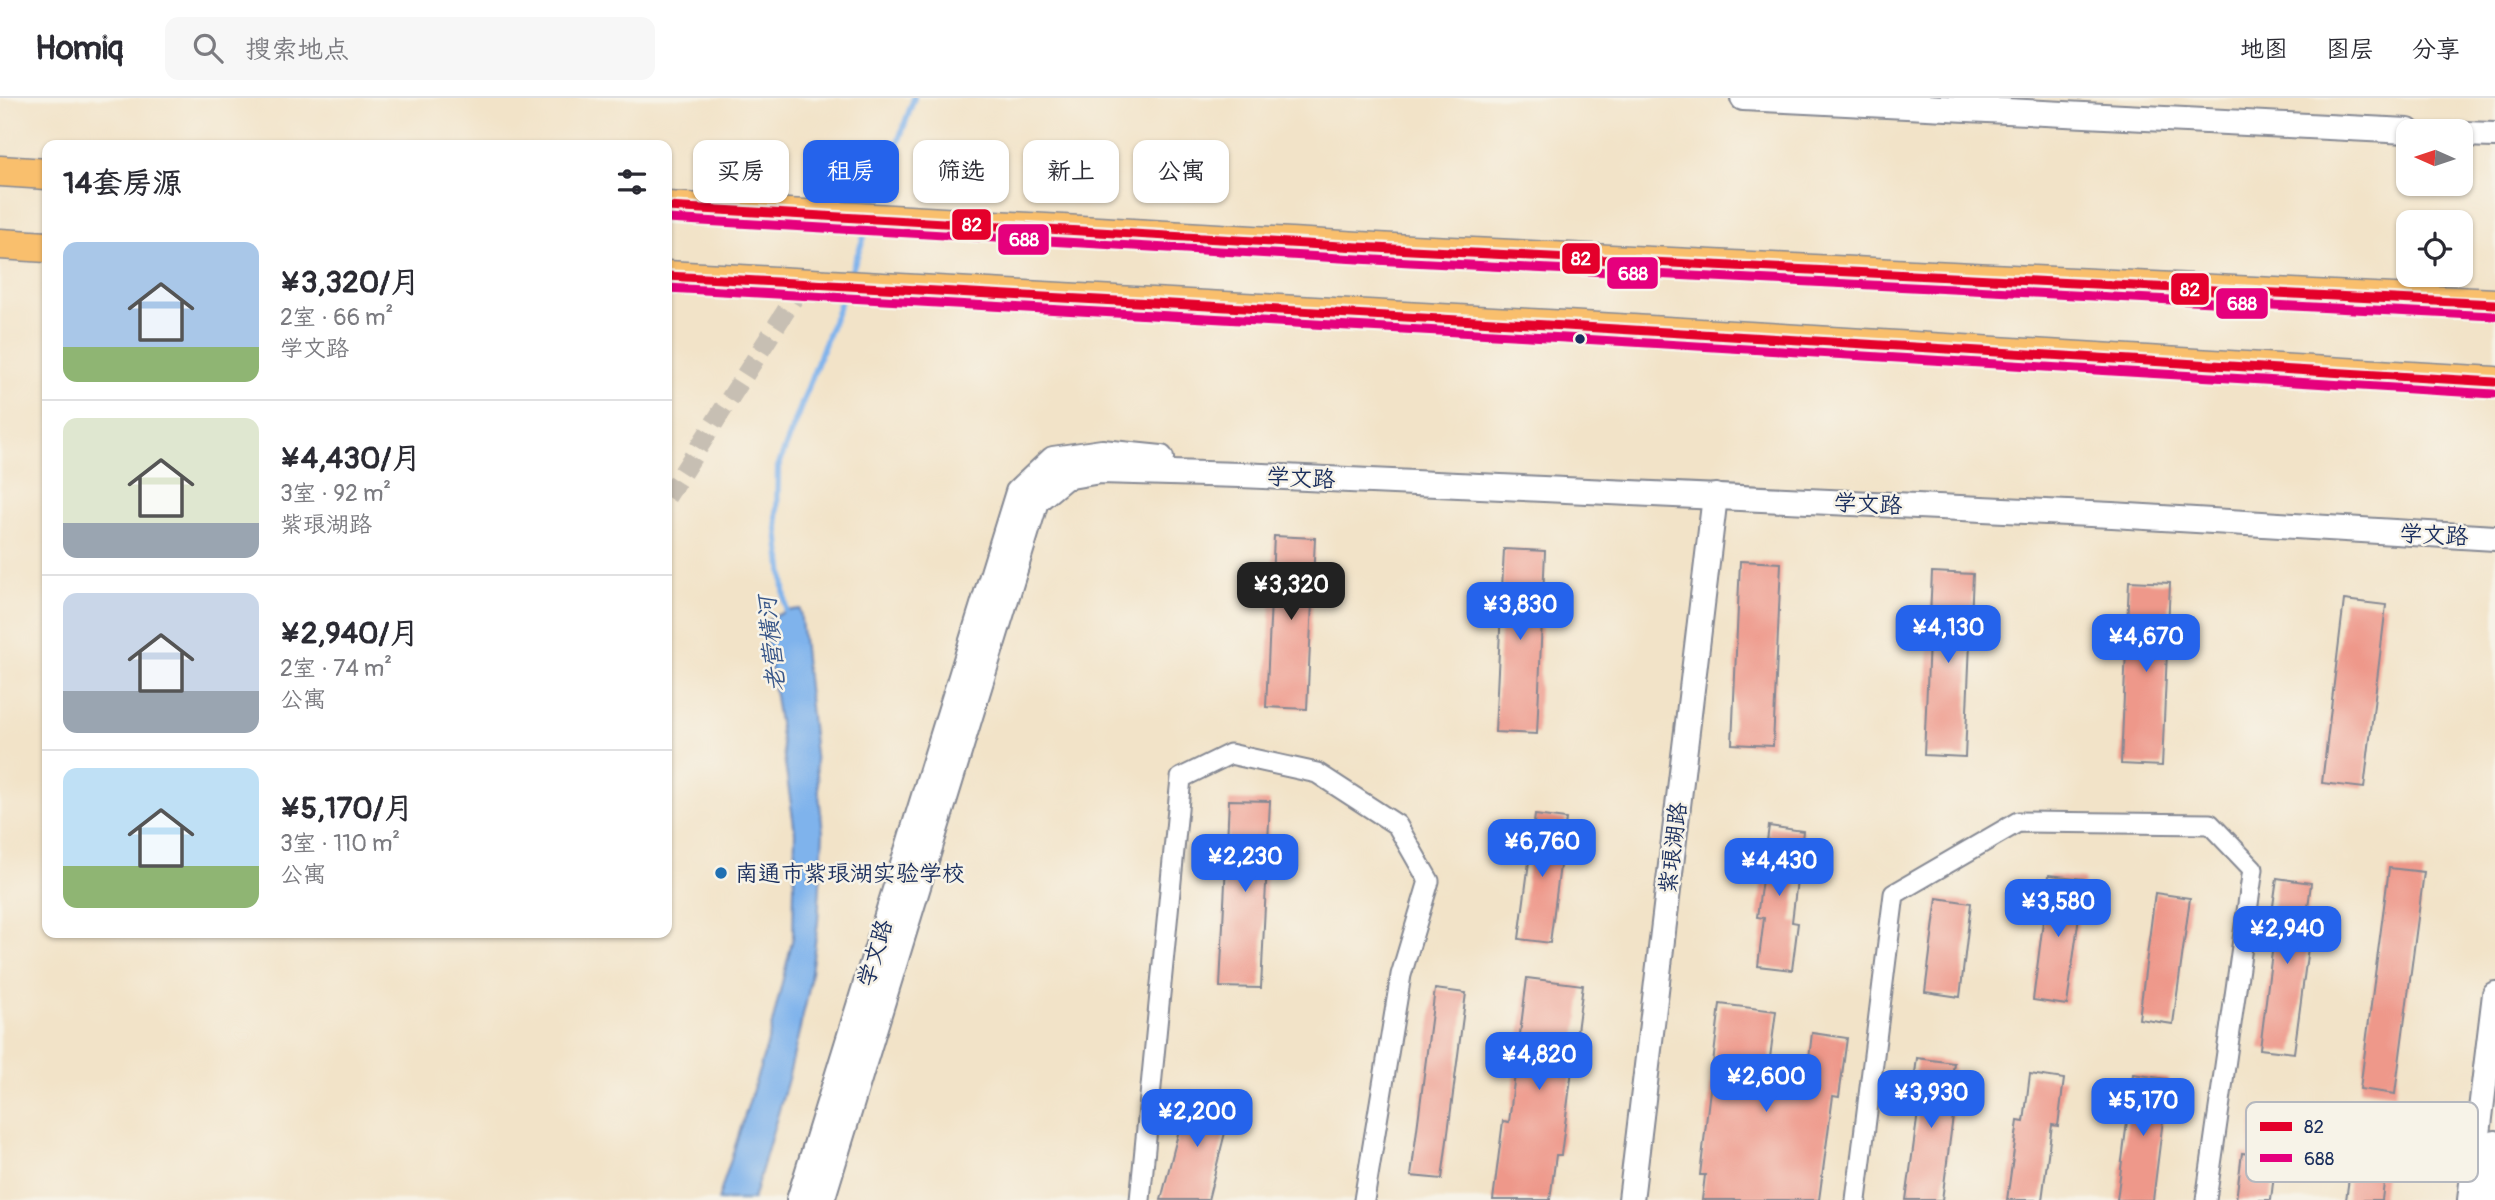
<!DOCTYPE html>
<html lang="zh">
<meta charset="utf-8">
<style>
:root{--surface:#fff;--page:#f7f7f7;--text:#2b2b33;--muted:#7c7c81;--line:#e1e1e2;--accent:#2563eb}
body{margin:0;font-family:Pangolin,"LXGW WenKai TC",sans-serif;background:var(--page);color:var(--text);height:100vh;display:flex;flex-direction:column;font-size:26px;white-space:nowrap}
*{box-sizing:border-box;margin:0}
p{font-size:23px;color:var(--muted)}
.icon{flex:none;width:38px;height:38px;fill:none;stroke:currentColor;stroke-width:2;stroke-linecap:round;stroke-linejoin:round}
.map{position:relative;flex:1;overflow:hidden}
.sheet{position:absolute;left:42px;top:42px;width:630px;height:798px;display:flex;flex-direction:column;background:var(--surface);border-radius:14px;box-shadow:0 2px 5px #0004}
.sheet>*{flex:none}
.guide{position:absolute;left:693px;top:42px;width:665px;height:63px;display:flex;gap:14px}
.needle{width:46px;rotate:273deg}
.tools{position:absolute;left:2396px;top:21px;display:grid;gap:14px}
.tools a{display:grid;place-items:center;width:77px;height:77px;border-radius:14px;background:var(--surface);box-shadow:0 2px 5px #0004;font-size:35px}
.price{position:absolute;translate:-50% -60px;padding:0 16px;border-radius:14px;background:var(--accent);color:#fff;font-size:23px;line-height:46px;filter:drop-shadow(0 2px 4px #0008)}
.price::after{content:'';position:absolute;left:50%;top:42px;width:21px;height:16px;margin-left:-10px;background:inherit;clip-path:polygon(0 0,100% 0,50% 100%)}
.price.selected{background:#222;color:#fff}
ul{padding:0;list-style:none}
li{display:flex;align-items:center;gap:21px;height:175px;padding:0 21px}
li+li{border-top:2px solid var(--line)}
li span{display:grid;place-items:center;flex:none;width:196px;height:140px;border-radius:14px;color:#555}
li>.icon{margin-inline-start:auto}
span .icon{width:84px;height:84px;fill:#fffc;stroke-width:1}
li b{font-size:30px}
h2{display:flex;justify-content:space-between;align-items:center;height:84px;padding:0 21px;font-size:30px}
.pill{padding:0 24px;border-radius:14px;background:var(--surface);box-shadow:0 2px 5px #0004;font-size:24px;line-height:63px}
.pill.selected{background:var(--accent);color:#fff}
header{display:flex;align-items:center;gap:42px;box-sizing:border-box;height:98px;padding:0 35px;background:var(--surface);border-bottom:2px solid var(--line)}
header strong{font-size:33px}
nav{display:flex;gap:38px;margin-inline-start:auto;font-size:24px}
.search{width:490px;height:63px;background:var(--page);display:flex;align-items:center;gap:18px;box-sizing:border-box;padding:0 24px;border-radius:14px;color:var(--muted);font-size:26px}
.map>svg:first-child{display:block}
</style>
<header>
<strong>Homiq</strong>
<div class="search"><svg class="icon" aria-label="search" viewBox="0 0 24 24"><circle cx="10" cy="10" r="6"/><path d="M15 15l6 6"/></svg>搜索地点</div>
<nav><a>地图</a><a>图层</a><a>分享</a></nav>
</header>
<div class="map">
<svg width="2495" height="1102" viewBox="0 0 2495 1102">
<rect width="100%" height="100%" fill="#f7f3e8"/>
<filter id="ink" filterUnits="userSpaceOnUse"><feTurbulence type="fractalNoise" baseFrequency=".0143" numOctaves="2"/><feDisplacementMap in="SourceGraphic" scale="14" xChannelSelector="R" yChannelSelector="G"/><feConvolveMatrix kernelMatrix="1 2 1 2 8 2 1 2 1" color-interpolation-filters="sRGB"/></filter>
<filter id="wash" filterUnits="userSpaceOnUse"><feTurbulence type="fractalNoise" baseFrequency=".00686" numOctaves="4" result="noise"/><feDisplacementMap in="SourceGraphic" scale="28" xChannelSelector="R" yChannelSelector="G"/><feGaussianBlur stdDeviation="1.57" result="paint"/><feColorMatrix in="noise" values="0 0 0 0 0 0 0 0 0 0 0 0 0 0 0 0 0 1.4 0 .05"/><feComposite in="paint" operator="in"/></filter>
<g filter="url(#wash)">
<rect width="100%" height="100%" fill="#f2e3c8"/>
<path fill="#7fb3ec" stroke="#4d71a5" stroke-width="2" d="M800,511L823,735L818,824L808,896L788,981L753,1102H718L767,947L793,839L795,734L764,523L786,513Z"/>
<g fill="none" stroke-linecap="round" stroke-linejoin="round">
<g stroke="#7fb3ec" stroke-width="6">
<path d="M873,114L914,0"/>
<path d="M849,180L868,128"/>
<path d="M787,520L777,421L778,369L843,197"/>
</g>
</g>
<g id="blocks">
<g fill="#ee988a">
<path d="M1274,438L1315,440L1307,611L1266,609Z"/>
<path d="M1504,451L1545,453L1537,636L1495,634Z"/>
<path d="M1740,463L1781,465L1773,648L1732,646Z"/>
<path d="M1932,474L1973,476L1965,659L1924,657Z"/>
<path d="M2129,483L2170,485L2162,668L2121,666Z"/>
<path d="M2344,502L2386,507L2364,690L2322,685Z"/>
<path d="M1229,702L1270,703L1261,890L1220,889Z"/>
<path d="M1535,717L1566,721L1550,845L1519,841Z"/>
<path d="M1769,728L1803,733L1792,824L1798,825L1792,872L1758,868L1764,820L1757,819Z"/>
<path d="M2389,770L2424,774L2395,996L2360,991Z"/>
<path d="M2049,777L2084,781L2067,907L2033,902Z"/>
<path d="M2277,780L2311,785L2306,826L2311,827L2294,955L2260,951L2276,822H2271Z"/>
<path d="M2155,795L2190,800L2173,926L2139,921Z"/>
<path d="M1937,800L1971,805L1960,899L1925,894Z"/>
<path d="M1527,880L1583,887L1561,1057H1556L1550,1102H1493L1503,1023L1509,1024Z"/>
<path d="M1435,891L1466,895L1442,1081L1411,1078Z"/>
<path d="M1720,906L1776,913L1766,991L1805,995L1812,935L1847,940L1839,999L1833,998L1819,1102H1702L1705,1077H1700Z"/>
<path d="M1917,960L1954,965L1948,1010L1954,1011L1942,1102H1906L1919,1007L1911,1006Z"/>
<path d="M2030,976L2064,981L2058,1028L2052,1027L2042,1102H2007L2018,1023L2024,1024Z"/>
<path d="M2133,976L2168,981L2153,1102H2117Z"/>
<path d="M1189,993L1232,1007L1208,1102H1161Z"/>
<path d="M2254,1012L2288,1016L2283,1060L2276,1059L2271,1102H2236L2242,1055L2249,1056Z"/>
<path d="M2355,1037L2389,1042L2382,1102H2346Z"/>
</g>
</g>
</g>
<g filter="url(#ink)">
<use href="#blocks" fill-opacity="0" stroke="#868993" stroke-width="2"/>
<g fill="none" stroke-linecap="round" stroke-linejoin="round">
<path stroke="#c7bfb3" stroke-width="19" stroke-dasharray="19 10" stroke-linecap="butt" d="M667,399L803,186"/>
<g stroke="#868993" stroke-width="23">
<g id="minor">
<path d="M1140,1102L1181,680L1230,656L1317,675L1397,727L1429,783L1401,877L1364,1102"/>
<path d="M1856,1102L1894,796L2018,724L2210,726L2253,771L2206,1102"/>
</g>
</g>
<g stroke="#868993" stroke-width="28">
<g id="tertiary">
<path d="M1743,0L2408,33"/>
<path d="M2460,36L2495,37"/>
<path d="M799,1102L1018,394L1053,361L1102,354L1161,360"/>
<path d="M822,1102L1036,403L1065,379L1100,373L1240,377L2112,417L2495,440"/>
<path d="M1631,1102L1715,398"/>
<path d="M2470,1102L2495,896"/>
<path d="M2488,1102L2495,1045"/>
</g>
</g>
<g stroke="#868993" stroke-width="33">
<g id="primary">
<path d="M0,73L47,76"/>
<path d="M667,109L1411,152L2495,206"/>
<path d="M0,146L47,149"/>
<path d="M667,178L1566,228L2495,284"/>
</g>
</g>
<use href="#minor" stroke="#fff" stroke-width="19"/>
<use href="#tertiary" stroke="#fff" stroke-width="24"/>
<use href="#primary" stroke="#f9bf6d" stroke-width="30"/>
<g stroke="#f7f3e8" stroke-width="14">
<g id="bus-1">
<path d="M667,109L1411,152L2495,206"/>
<path d="M667,178L1566,228L2495,284"/>
</g>
</g>
<g stroke="#f7f3e8" stroke-width="14">
<g id="bus-2">
<path d="M667,121L1410,164L2494,218"/>
<path d="M667,190L1565,240L2494,296"/>
</g>
</g>
<use href="#bus-1" stroke="#e4002b" stroke-width="9"/>
<use href="#bus-2" stroke="#e5007d" stroke-width="9"/>
</g>
</g>
<circle fill="#1b2f5e" stroke="#f7f3e8" stroke-width="2.5" cx="1580" cy="241" r="6"/>
<circle fill="#1f6fb2" stroke="#f7f3e8" stroke-width="2.5" cx="721" cy="775" r="7"/>
<g text-anchor="middle" dominant-baseline="central" stroke-width="5" stroke-linejoin="round" paint-order="stroke">
<g font-size="23" fill="#1b2f5e" stroke="#f7f3e8">
<text transform="translate(1301 380) rotate(3)">学文路</text>
<text transform="translate(1868 406) rotate(3)">学文路</text>
<text transform="translate(2434 437) rotate(3)">学文路</text>
<text transform="translate(1673 750) rotate(-83)">紫琅湖路</text>
<text transform="translate(875 855) rotate(-73)">学文路</text>
</g>
<g font-size="23" fill="#1b2f5e" stroke="#f7f3e8" text-anchor="start">
<text x="735" y="775">南通市紫琅湖实验学校</text>
</g>
<g font-size="24" font-style="italic" fill="#395789" stroke="#f7f3e8">
<text transform="translate(772 546) rotate(-96)">老营横河</text>
</g>
</g>
<rect x="2246" y="1004" width="232" height="80" rx="10" fill="#f7f3e8" stroke="#b5b8bf" stroke-width="2"/>
<rect x="2260" y="1024" width="32" height="9" fill="#e4002b"/>
<rect x="2260" y="1056" width="32" height="8" fill="#e5007d"/>
<g font-size="19" fill="#1b2f5e">
<text x="2304" y="1035">82</text>
<text x="2304" y="1067">688</text>
</g>
<g stroke="#f7f3e8" stroke-width="2.5">
<rect x="951" y="110" width="41" height="33" rx="7" fill="#e4002b"/>
<rect x="997" y="125" width="53" height="33" rx="7" fill="#e5007d"/>
<rect x="1561" y="144" width="40" height="33" rx="7" fill="#e4002b"/>
<rect x="1606" y="158" width="53" height="34" rx="7" fill="#e5007d"/>
<rect x="2170" y="174" width="40" height="34" rx="7" fill="#e4002b"/>
<rect x="2215" y="189" width="54" height="33" rx="7" fill="#e5007d"/>
</g>
<g font-size="19" text-anchor="middle" font-weight="bold" fill="#fff">
<text x="972" y="133">82</text>
<text x="1024" y="148">688</text>
<text x="1581" y="167">82</text>
<text x="1633" y="182">688</text>
<text x="2190" y="198">82</text>
<text x="2242" y="212">688</text>
</g>
</svg>
<div class="tools">
<a><svg class="needle" viewBox="-14 -14 28 28"><path d="M0-13l5 13h-10z" fill="#e53935"/><path d="M0 13l5-13h-10z" fill="#7c7c81"/></svg></a>
<a><svg class="icon" aria-label="locate" viewBox="0 0 24 24"><circle cx="12" cy="12" r="6"/><path d="M12 2v4M12 18v4M2 12h4M18 12h4"/></svg></a>
</div>
<b class="price selected" style="left:1291px;top:524px">¥3,320</b>
<b class="price" style="left:1520px;top:544px">¥3,830</b>
<b class="price" style="left:1948px;top:567px">¥4,130</b>
<b class="price" style="left:2146px;top:576px">¥4,670</b>
<b class="price" style="left:1542px;top:781px">¥6,760</b>
<b class="price" style="left:1245px;top:796px">¥2,230</b>
<b class="price" style="left:1779px;top:800px">¥4,430</b>
<b class="price" style="left:2058px;top:841px">¥3,580</b>
<b class="price" style="left:2287px;top:868px">¥2,940</b>
<b class="price" style="left:1539px;top:994px">¥4,820</b>
<b class="price" style="left:1766px;top:1016px">¥2,600</b>
<b class="price" style="left:1931px;top:1032px">¥3,930</b>
<b class="price" style="left:2143px;top:1040px">¥5,170</b>
<b class="price" style="left:1197px;top:1051px">¥2,200</b>
<div class="guide">
<a class="pill">买房</a>
<a class="pill selected">租房</a>
<a class="pill">筛选</a>
<a class="pill">新上</a>
<a class="pill">公寓</a>
</div>
<section class="sheet">
<h2>14套房源<svg class="icon" aria-label="filters" viewBox="0 0 24 24"><path d="M4 7h16M4 17h16"/><circle cx="9" cy="7" r="2"/><circle cx="15" cy="17" r="2"/></svg></h2>
<ul>
<li><span style="background:linear-gradient(#a9c7e8 75%,#8fb573 0)"><svg class="icon" aria-label="home" viewBox="0 0 24 24"><path d="M3 11l9-7 9 7M6 9v11h12V9"/></svg></span><div><b>¥3,320/月</b><p>2室 · 66 m²</p><p>学文路</p></div></li>
<li><span style="background:linear-gradient(#dfe7d0 75%,#9aa5b1 0)"><svg class="icon" aria-label="home" viewBox="0 0 24 24"><path d="M3 11l9-7 9 7M6 9v11h12V9"/></svg></span><div><b>¥4,430/月</b><p>3室 · 92 m²</p><p>紫琅湖路</p></div></li>
<li><span style="background:linear-gradient(#c9d6e8 70%,#9aa5b1 0)"><svg class="icon" aria-label="home" viewBox="0 0 24 24"><path d="M3 11l9-7 9 7M6 9v11h12V9"/></svg></span><div><b>¥2,940/月</b><p>2室 · 74 m²</p><p>公寓</p></div></li>
<li><span style="background:linear-gradient(#bfe0f5 70%,#8fb573 0)"><svg class="icon" aria-label="home" viewBox="0 0 24 24"><path d="M3 11l9-7 9 7M6 9v11h12V9"/></svg></span><div><b>¥5,170/月</b><p>3室 · 110 m²</p><p>公寓</p></div></li>
</ul>
</section>
</div>
